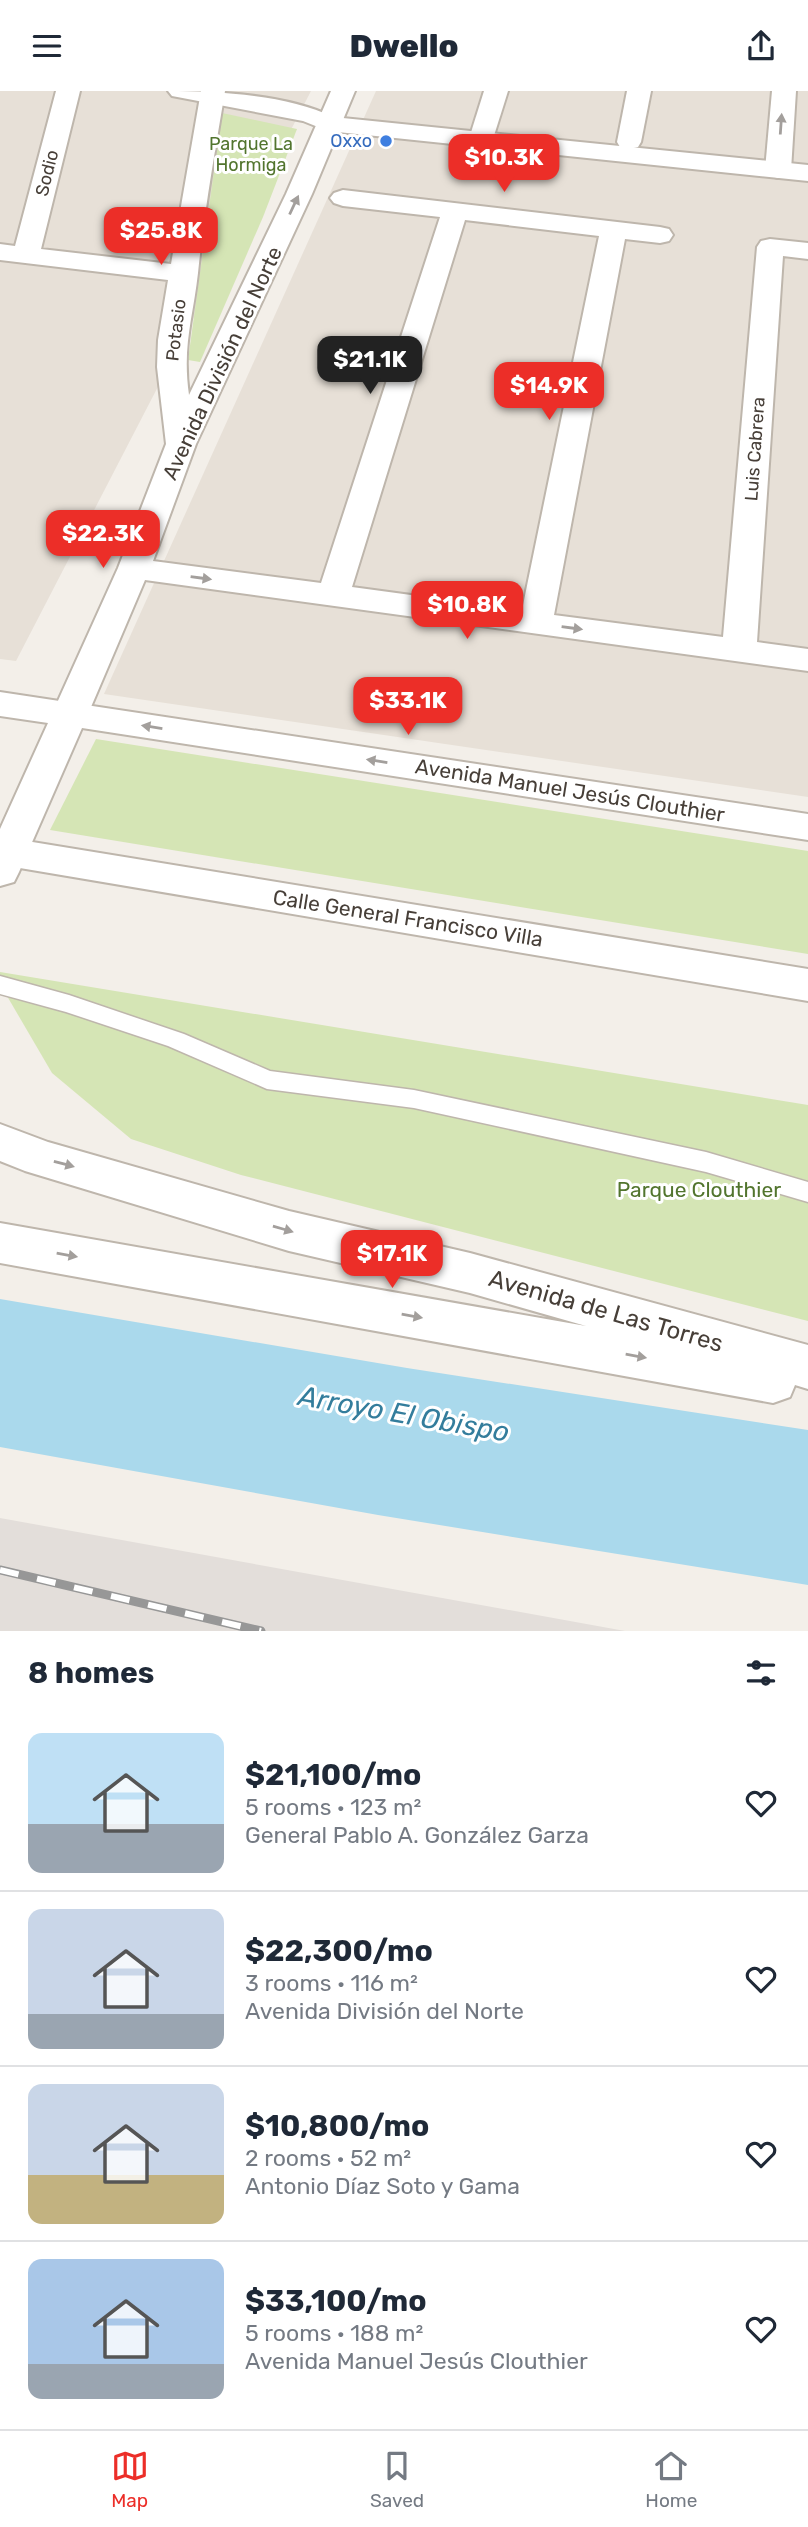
<!DOCTYPE html>
<meta charset="utf-8">
<style>
:root{--surface:#fff;--page:#f6f6f7;--text:#1f2937;--muted:#747a83;--line:#e0e1e3;--accent:#ec2e28}
body{margin:0;font-family:Rubik,sans-serif;background:var(--page);color:var(--text);height:100vh;display:flex;flex-direction:column;font-size:26px;white-space:nowrap}
*{box-sizing:border-box;margin:0}
p{font-size:23px;color:var(--muted)}
.icon{flex:none;width:38px;height:38px;fill:none;stroke:currentColor;stroke-width:2;stroke-linecap:round;stroke-linejoin:round}
.map{position:relative;height:1540px;overflow:hidden}
.drawer{display:flex;flex-direction:column;background:var(--surface);flex:1}
.drawer>*{flex:none}
.price{position:absolute;translate:-50% -60px;padding:0 16px;border-radius:14px;background:var(--accent);color:#fff;font-size:23px;line-height:46px;filter:drop-shadow(0 2px 4px #0008)}
.price::after{content:'';position:absolute;left:50%;top:42px;width:21px;height:16px;margin-left:-10px;background:inherit;clip-path:polygon(0 0,100% 0,50% 100%)}
.price.active{background:#222;color:#fff}
ul{padding:0;list-style:none}
li{display:flex;align-items:center;gap:21px;height:175px;padding:0 28px}
li+li{border-top:2px solid var(--line)}
li span{display:grid;place-items:center;flex:none;width:196px;height:140px;border-radius:14px;color:#555}
li>.icon{margin-inline-start:auto}
span .icon{width:84px;height:84px;fill:#fffc;stroke-width:1}
li b{font-size:30px}
h2{display:flex;justify-content:space-between;align-items:center;height:84px;padding:0 28px;font-size:30px}
header{display:flex;justify-content:space-between;align-items:center;height:91px;padding:0 28px;background:var(--surface);font-size:32px;font-weight:800}
.dock{display:flex;justify-content:space-around;align-items:center;height:98px;border-top:2px solid var(--line);background:var(--surface);font-size:19px;color:var(--muted)}
.dock a{display:grid;justify-items:center;gap:4px}
.dock .active{color:var(--accent)}
.map>svg:first-child{display:block}
</style>
<header><svg class="icon" aria-label="menu" viewBox="0 0 24 24"><path d="M4 6h16M4 12h16M4 18h16"/></svg>Dwello<svg class="icon" aria-label="share" viewBox="0 0 24 24"><path d="M12 15V3M7 8l5-5 5 5M5 13v7h14v-7"/></svg></header>
<div class="map">
<svg width="808" height="1540" viewBox="0 0 808 1540">
<rect width="100%" height="100%" fill="#f3efe9"/>
<g fill="#e7e0d7">
<path d="M0,0H311L16,570L0,568Z"/>
<path d="M376,0H808V706L104,603Z"/>
</g>
<path fill="#e3deda" d="M0,1427L625,1540H0Z"/>
<g fill="#d5e5b5">
<path d="M222,22L297,38L263,126L200,271L188,269Z"/>
<path d="M96,648L808,760V863L50,739Z"/>
<path d="M0,881L808,1014V1230L241,1084L131,1048L52,982L0,893Z"/>
</g>
<path fill="#aad9ec" d="M0,1208L407,1277L808,1339V1494L378,1424L0,1356Z"/>
<g fill="none" stroke-linecap="round" stroke-linejoin="round">
<g stroke="#beb6ac" stroke-width="3">
<path id="service" d="M0,885L69,904L184,943L270,980L414,999L706,1061L808,1091V1111L706,1081L414,1017L267,998L168,955L66,921L0,903Z"/>
</g>
<g stroke="#beb6ac" stroke-width="4">
<g id="minor">
<path d="M56,0H80L41,158L171,173L201,0H225C215,60 204,122 198,182C193,227 182,255 189,304L286,103L331,0H355L312,103L196,353L153,470L321,492L440,126L343,115L334,112L330,107L334,102L343,99L660,136L669,138L673,144L669,150L660,152L625,148L554,524L723,546L757,156L761,150L770,148L808,152V168L783,165L757,551L808,558V580L145,489L88,623L83,631L70,635L57,631L52,623L118,477L166,353L157,276L158,249L168,189L0,169V153L15,155ZM465,129L599,145L522,519L352,496Z"/>
<path d="M484,0H508L492,51L489,56L480,58L471,56L468,51Z"/>
<path d="M627,0H651L641,51L638,56L629,58L620,56L617,51Z"/>
<path d="M772,0H796L791,79L787,84L778,87L769,84L765,79Z"/>
<path d="M8,747L808,878V910L8,775L0,772V750Z"/>
</g>
</g>
<g stroke="#beb6ac" stroke-width="4">
<g id="tertiary">
<path d="M168,0C218,0 289,4 333,26L808,74V90L328,40L303,30L172,5Z"/>
<path d="M0,601L808,723V749L82,637L19,781L14,791L0,795V738L48,632L0,625Z"/>
<path d="M0,1033L48,1051L289,1120L470,1162L808,1254V1298L795,1294L790,1306L773,1312L0,1172V1132L586,1235L470,1202L289,1160L25,1080L0,1070Z"/>
</g>
</g>
<use href="#service" fill="#fff" fill-rule="evenodd"/>
<use href="#minor" fill="#fff" fill-rule="evenodd"/>
<use href="#tertiary" fill="#fff" fill-rule="evenodd"/>
<g stroke="#979797" stroke-width="9">
<path id="rail" d="M0,1479L261,1540"/>
</g>
<use href="#rail" stroke="#fff" stroke-width="6" stroke-dasharray="19" stroke-linecap="butt"/>
</g>
<defs><path id="oneway-solid" d="M-6-.8H1V-3.2L6.5 0L1 3.2V.8H-6Z" transform="scale(1.75)"/></defs>
<g fill="#a39f9c">
<use href="#oneway-solid" transform="translate(781 33) rotate(-86)"/>
<use href="#oneway-solid" transform="translate(294 114) rotate(-65)"/>
<use href="#oneway-solid" transform="translate(201 487) rotate(8)"/>
<use href="#oneway-solid" transform="translate(572 537) rotate(8)"/>
<use href="#oneway-solid" transform="translate(152 636) rotate(-171)"/>
<use href="#oneway-solid" transform="translate(377 670) rotate(-171)"/>
<use href="#oneway-solid" transform="translate(64 1073) rotate(15)"/>
<use href="#oneway-solid" transform="translate(283 1138) rotate(16)"/>
<use href="#oneway-solid" transform="translate(67 1164) rotate(10)"/>
<use href="#oneway-solid" transform="translate(412 1225) rotate(10)"/>
<use href="#oneway-solid" transform="translate(636 1265) rotate(10)"/>
</g>
<circle fill="#3f7fe0" stroke="#fff" stroke-width="2.5" cx="386" cy="50" r="7"/>
<g text-anchor="middle" dominant-baseline="central" stroke-width="6" stroke-linejoin="round" paint-order="stroke">
<g font-size="18" fill="#366cbe" stroke="#fff" text-anchor="end">
<text x="372" y="50">Oxxo</text>
</g>
<g font-size="18" fill="#52752e" stroke="#fff">
<text x="251" y="53">Parque La<tspan x="251" dy="21">Hormiga</tspan></text>
</g>
<g font-size="18" fill="#473f38" stroke="#fff">
<text transform="translate(47 82) rotate(-76)">Sodio</text>
<text transform="translate(176 239) rotate(-83)">Potasio</text>
<text transform="translate(755 358) rotate(-86)">Luis Cabrera</text>
</g>
<g font-size="21" fill="#473f38" stroke="#fff">
<text transform="translate(222 272) rotate(-65)">Avenida División del Norte</text>
<text transform="translate(570 699) rotate(9)">Avenida Manuel Jesús Clouthier</text>
<text transform="translate(408 827) rotate(9)">Calle General Francisco Villa</text>
</g>
<g font-size="21" fill="#52752e" stroke="#fff">
<text x="699" y="1098">Parque Clouthier</text>
</g>
<g font-size="24" fill="#473f38" stroke="#fff">
<text transform="translate(606 1220) rotate(16)">Avenida de Las Torres</text>
</g>
<g font-size="28" font-style="italic" fill="#337d9c" stroke="#fff">
<text transform="translate(404 1323) rotate(10)">Arroyo El Obispo</text>
</g>
</g>
</svg>
<b class="price" style="left:504px;top:103px">$10.3K</b>
<b class="price" style="left:161px;top:176px">$25.8K</b>
<b class="price active" style="left:370px;top:305px">$21.1K</b>
<b class="price" style="left:549px;top:331px">$14.9K</b>
<b class="price" style="left:103px;top:479px">$22.3K</b>
<b class="price" style="left:467px;top:550px">$10.8K</b>
<b class="price" style="left:408px;top:646px">$33.1K</b>
<b class="price" style="left:392px;top:1199px">$17.1K</b>
</div>
<section class="drawer">
<h2>8 homes<svg class="icon" aria-label="filters" viewBox="0 0 24 24"><path d="M4 7h16M4 17h16"/><circle cx="9" cy="7" r="2"/><circle cx="15" cy="17" r="2"/></svg></h2>
<ul>
<li><span style="background:linear-gradient(#bfe0f5 65%,#9aa5b1 0)"><svg class="icon" aria-label="home" viewBox="0 0 24 24"><path d="M3 11l9-7 9 7M6 9v11h12V9"/></svg></span><div><b>$21,100/mo</b><p>5 rooms · 123 m²</p><p>General Pablo A. González Garza</p></div><svg class="icon" aria-label="heart" viewBox="0 0 24 24"><path d="M12 20l-8-8c-3-5 5-10 8-4 3-6 11-1 8 4z"/></svg></li>
<li><span style="background:linear-gradient(#c9d6e8 75%,#9aa5b1 0)"><svg class="icon" aria-label="home" viewBox="0 0 24 24"><path d="M3 11l9-7 9 7M6 9v11h12V9"/></svg></span><div><b>$22,300/mo</b><p>3 rooms · 116 m²</p><p>Avenida División del Norte</p></div><svg class="icon" aria-label="heart" viewBox="0 0 24 24"><path d="M12 20l-8-8c-3-5 5-10 8-4 3-6 11-1 8 4z"/></svg></li>
<li><span style="background:linear-gradient(#c9d6e8 65%,#c2b280 0)"><svg class="icon" aria-label="home" viewBox="0 0 24 24"><path d="M3 11l9-7 9 7M6 9v11h12V9"/></svg></span><div><b>$10,800/mo</b><p>2 rooms · 52 m²</p><p>Antonio Díaz Soto y Gama</p></div><svg class="icon" aria-label="heart" viewBox="0 0 24 24"><path d="M12 20l-8-8c-3-5 5-10 8-4 3-6 11-1 8 4z"/></svg></li>
<li><span style="background:linear-gradient(#a9c7e8 75%,#9aa5b1 0)"><svg class="icon" aria-label="home" viewBox="0 0 24 24"><path d="M3 11l9-7 9 7M6 9v11h12V9"/></svg></span><div><b>$33,100/mo</b><p>5 rooms · 188 m²</p><p>Avenida Manuel Jesús Clouthier</p></div><svg class="icon" aria-label="heart" viewBox="0 0 24 24"><path d="M12 20l-8-8c-3-5 5-10 8-4 3-6 11-1 8 4z"/></svg></li>
</ul>
</section>
<nav class="dock">
<a class="active"><svg class="icon" aria-label="map" viewBox="0 0 24 24"><path d="M3 6l6-2 6 2 6-2v14l-6 2-6-2-6 2zM9 4v14M15 6v14"/></svg>Map</a>
<a><svg class="icon" aria-label="saved" viewBox="0 0 24 24"><path d="M7 4h10v16l-5-4-5 4z"/></svg>Saved</a>
<a><svg class="icon" aria-label="home" viewBox="0 0 24 24"><path d="M3 11l9-7 9 7M6 9v11h12V9"/></svg>Home</a>
</nav>
